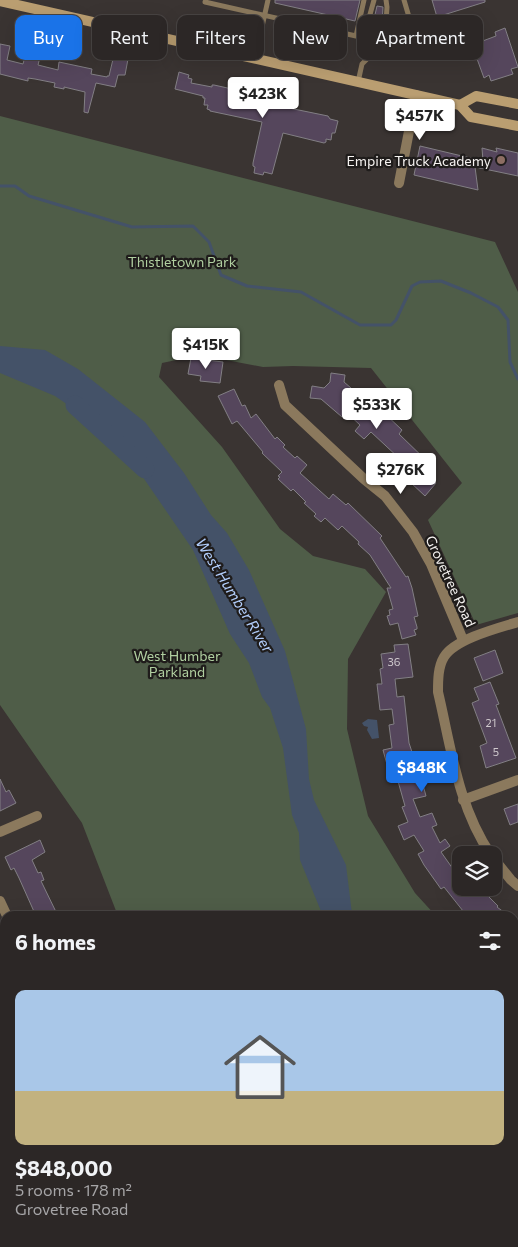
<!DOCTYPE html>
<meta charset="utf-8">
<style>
:root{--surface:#2c2726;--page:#383332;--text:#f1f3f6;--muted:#a6a5a7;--line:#484443;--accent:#1a73e8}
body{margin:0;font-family:Commissioner,sans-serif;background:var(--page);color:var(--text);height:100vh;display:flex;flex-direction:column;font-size:19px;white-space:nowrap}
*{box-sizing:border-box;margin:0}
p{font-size:16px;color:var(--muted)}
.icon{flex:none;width:28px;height:28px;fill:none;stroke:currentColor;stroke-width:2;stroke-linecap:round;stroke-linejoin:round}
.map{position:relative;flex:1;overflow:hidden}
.panel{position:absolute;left:0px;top:911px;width:519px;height:336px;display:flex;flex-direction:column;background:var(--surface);border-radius:15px 15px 0 0;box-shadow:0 5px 20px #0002,0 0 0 1px var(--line)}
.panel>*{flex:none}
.hud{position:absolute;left:15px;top:15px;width:489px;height:45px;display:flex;gap:10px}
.buttons{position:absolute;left:452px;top:846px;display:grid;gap:10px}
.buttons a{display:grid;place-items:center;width:50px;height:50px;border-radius:10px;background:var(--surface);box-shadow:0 5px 20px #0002,0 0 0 1px var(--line);font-size:25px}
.price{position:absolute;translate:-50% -42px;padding:0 11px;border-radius:5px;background:#fff;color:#222;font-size:16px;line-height:32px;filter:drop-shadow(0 1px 2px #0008)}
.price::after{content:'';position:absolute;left:50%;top:30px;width:15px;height:11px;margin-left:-8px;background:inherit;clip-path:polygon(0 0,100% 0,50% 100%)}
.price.on{background:var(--accent);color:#fff}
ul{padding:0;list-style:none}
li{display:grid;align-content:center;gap:10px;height:265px;padding:0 15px}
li+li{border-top:1px solid var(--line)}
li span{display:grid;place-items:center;height:155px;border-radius:10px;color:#555}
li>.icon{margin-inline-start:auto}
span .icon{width:90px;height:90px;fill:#fffc;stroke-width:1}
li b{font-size:21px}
h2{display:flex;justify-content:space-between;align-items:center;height:60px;padding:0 15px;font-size:21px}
.pill{padding:0 18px;border-radius:10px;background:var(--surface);box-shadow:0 5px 20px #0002,0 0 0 1px var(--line);font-size:18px;line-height:45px}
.pill.on{background:var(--accent);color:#fff}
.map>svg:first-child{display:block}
</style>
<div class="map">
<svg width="518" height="1247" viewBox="0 0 518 1247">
<rect width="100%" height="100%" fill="#3a3432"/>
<g fill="#4f5d48">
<path d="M0,116L495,242L518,292V613L476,625L428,520L462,483L371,368L293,366L263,367L200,355L162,363L159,377L222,447L280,529L313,556L365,569L386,592L348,659L347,729L368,816L415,893L436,916H118L82,823L0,705Z"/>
<path d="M514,987L518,990V1204L514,1203Z"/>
</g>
<g fill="#445268">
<path d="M0,346L45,350L78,369L145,422L184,473L211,515L227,533L249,570L285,651L306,729L309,779L314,800L346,865L352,914L354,916H323L300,860L299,833L292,815L283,748L270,708L262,697L249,663L230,634L193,550L116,438L55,396L0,373Z"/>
<path d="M368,719L377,720L379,738L372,739L367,730L368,727L364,726L362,723Z"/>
</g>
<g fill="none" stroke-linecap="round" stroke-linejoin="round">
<path stroke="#445268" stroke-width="3" d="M0,186H15L29,196L132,227L193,226L209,242L221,275L247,286L301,292L360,325H391L396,320L412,286L420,282L441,281L471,293L498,307L508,320L510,362L518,379"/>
<g stroke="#445268" stroke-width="19">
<path d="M75,405L145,469"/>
<path d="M514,1086L518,1087"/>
</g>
</g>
<g fill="#55465c" stroke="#827f84">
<path d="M275,0H360L355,21L275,3Z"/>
<path d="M432,0H485V2L437,17Z"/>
<path d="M377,6L383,7L382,24L386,26L391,23L389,31L384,27L381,28L379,32L372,31L370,24L366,23V21L371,22L374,19Z"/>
<path d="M505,28L518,67L511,69L513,74L491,81L489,75L484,78L472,45L496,36L495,32Z"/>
<path d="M0,44L10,46L7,60L23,64L26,53L40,57L38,65L58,70L59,62L92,69L91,74L107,77V76H109L114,55L128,59L125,75H118L115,87L96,83L88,113L84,112L85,92L64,87V89L54,87L55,83L35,79L28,78V81L0,74Z"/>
<path d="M179,72L189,75L188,78L192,79L191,83L212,87V85H214L286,101L284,107L328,116L330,119L338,121L335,133H332L331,140L326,139V142L324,143L283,133L272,174L264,172L263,175L254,173L255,167L253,166V163L262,122L210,111V110L207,109L208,105H204L205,98H203V96L175,89Z"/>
<path d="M420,146L483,161L482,148L497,152L496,148L518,153V176L475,167L478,190L414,175Z"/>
<path d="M191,358L223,362L220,383L200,381L201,376L188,374Z"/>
<path d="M331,373L345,375L344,382L351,388L350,389L363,401L366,399L380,413L382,411L402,430L399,434L432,466L426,473L436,483L425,496L394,467L400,459L371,432L364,439L355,431L360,425L346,412L342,417L321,399L310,398L312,386L324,388L330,382Z"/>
<path d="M234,389L242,406L245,405L251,418L256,414L275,439L277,437L285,445L283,447L295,458L297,456L307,465L300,473L329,499L333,494L346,505L348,503L382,536L380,538L406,577L408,576L412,588L418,616L414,617L417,627V629L414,630L416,635L402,639L398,623L390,625L387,616L390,615L389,610L393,609L387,588H391L370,555L358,544L359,542L342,526L338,530L325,518L321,522L314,516L316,514L304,503L306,502L293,489L291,491L278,479L280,477L278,476L282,472L262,453L263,452L237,421L232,424L218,396Z"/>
<path d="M408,644L413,677L395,679L397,697L404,696L409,743L416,764L412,765L418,786L423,785L426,796L413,799L420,817L432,813L437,825L432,827L440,843L445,839L450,846L441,852L453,869L461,862V888H480L498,906L497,907L509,916H467L444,887L441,889L424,865L418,854L424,851L414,835L404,840L398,826L408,822L402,807L405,806L394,767L388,768L383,750L392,748L389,725L394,724L392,709L380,710L377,684H382L380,669L383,668L381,654L395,652L394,645Z"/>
<path d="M495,650L503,673L483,681L474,658Z"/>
<path d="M490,682L499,704L496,705L516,758L486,768L480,746L487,743L472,703L479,700L474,688Z"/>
<path d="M0,779L6,792L9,790L16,803L0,811Z"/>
<path d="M518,804V822L510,825L504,809Z"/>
<path d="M40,840L45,852L32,860L38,873L41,872L44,880L41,881L58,916H36L19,878L14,868L11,870L5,857Z"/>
</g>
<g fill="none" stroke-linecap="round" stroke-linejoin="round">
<g stroke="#8b795d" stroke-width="5">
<path d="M205,2L356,36L364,0"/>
<path d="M369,18L374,0"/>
<path d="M386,22L387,7L386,0"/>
<path d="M367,27C367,33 368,38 373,42"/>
<path d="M431,40C437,54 441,53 456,57L459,53L455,32"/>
<path d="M372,45L390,47L417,44L404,0"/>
<path d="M459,53L466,44L464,30"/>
<path d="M255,58L268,0"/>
<path d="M358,82L362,64L367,59L373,42L381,37L384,31"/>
</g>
<g stroke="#8b795d" stroke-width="10">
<path d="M399,183L416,95"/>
<path d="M279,385L285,405L364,479L385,496L413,532L431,564L463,640"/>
<path d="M463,800L518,780"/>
<path d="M0,832L37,816"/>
<path d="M491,855C458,807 451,747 438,692C438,680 438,667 444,657C455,639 498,628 518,622"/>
<path d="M494,859L511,880L518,886"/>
<path d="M0,901L7,916"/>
<path d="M0,1223L5,1234"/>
<path d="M10,1242L12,1247"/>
<path d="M234,1242L250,1247"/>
<path d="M34,1247L38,1242"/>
</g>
<g stroke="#ba9e71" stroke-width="10">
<path d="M0,1L460,105L471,117L518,126"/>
<path d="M460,105L476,96L518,104"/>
</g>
</g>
<circle fill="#8d6e63" stroke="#1f1c1b" stroke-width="2" cx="501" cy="160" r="5"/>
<g text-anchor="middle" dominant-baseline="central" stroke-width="4.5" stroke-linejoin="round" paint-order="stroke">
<g font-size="11" fill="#cec8cc">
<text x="394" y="661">36</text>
<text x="491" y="722">21</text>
<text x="496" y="751">5</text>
</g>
<g font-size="14" fill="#f6f3f1" stroke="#1f1c1b" text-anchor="end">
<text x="491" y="160">Empire Truck Academy</text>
</g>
<g font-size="14" fill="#b0cfa0" stroke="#1f1c1b">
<text x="182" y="261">Thistletown Park</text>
<text x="177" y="655">West Humber<tspan x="177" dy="16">Parkland</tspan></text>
</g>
<g font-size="14" fill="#f6f3f1" stroke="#1f1c1b">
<text transform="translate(451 581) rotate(65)">Grovetree Road</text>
</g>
<g font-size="15" font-style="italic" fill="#b2cefc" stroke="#1f1c1b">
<text transform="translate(235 595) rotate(58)">West Humber River</text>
</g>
</g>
</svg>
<div class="buttons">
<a><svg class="icon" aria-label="layers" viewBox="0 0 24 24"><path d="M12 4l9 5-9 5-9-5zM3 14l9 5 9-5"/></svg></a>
</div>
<b class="price" style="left:263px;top:119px">$423K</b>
<b class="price" style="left:420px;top:141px">$457K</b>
<b class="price" style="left:206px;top:370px">$415K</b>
<b class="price" style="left:377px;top:430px">$533K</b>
<b class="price" style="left:401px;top:495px">$276K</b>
<b class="price on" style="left:422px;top:793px">$848K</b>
<div class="hud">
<a class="pill on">Buy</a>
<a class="pill">Rent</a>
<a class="pill">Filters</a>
<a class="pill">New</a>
<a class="pill">Apartment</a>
</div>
<section class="panel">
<h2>6 homes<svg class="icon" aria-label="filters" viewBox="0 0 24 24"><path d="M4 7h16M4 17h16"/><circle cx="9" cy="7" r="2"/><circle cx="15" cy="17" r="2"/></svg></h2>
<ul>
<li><span style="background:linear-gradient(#a9c7e8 65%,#c2b280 0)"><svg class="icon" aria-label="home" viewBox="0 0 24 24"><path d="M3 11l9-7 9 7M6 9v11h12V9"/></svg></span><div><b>$848,000</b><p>5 rooms · 178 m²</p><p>Grovetree Road</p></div></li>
</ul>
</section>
</div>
